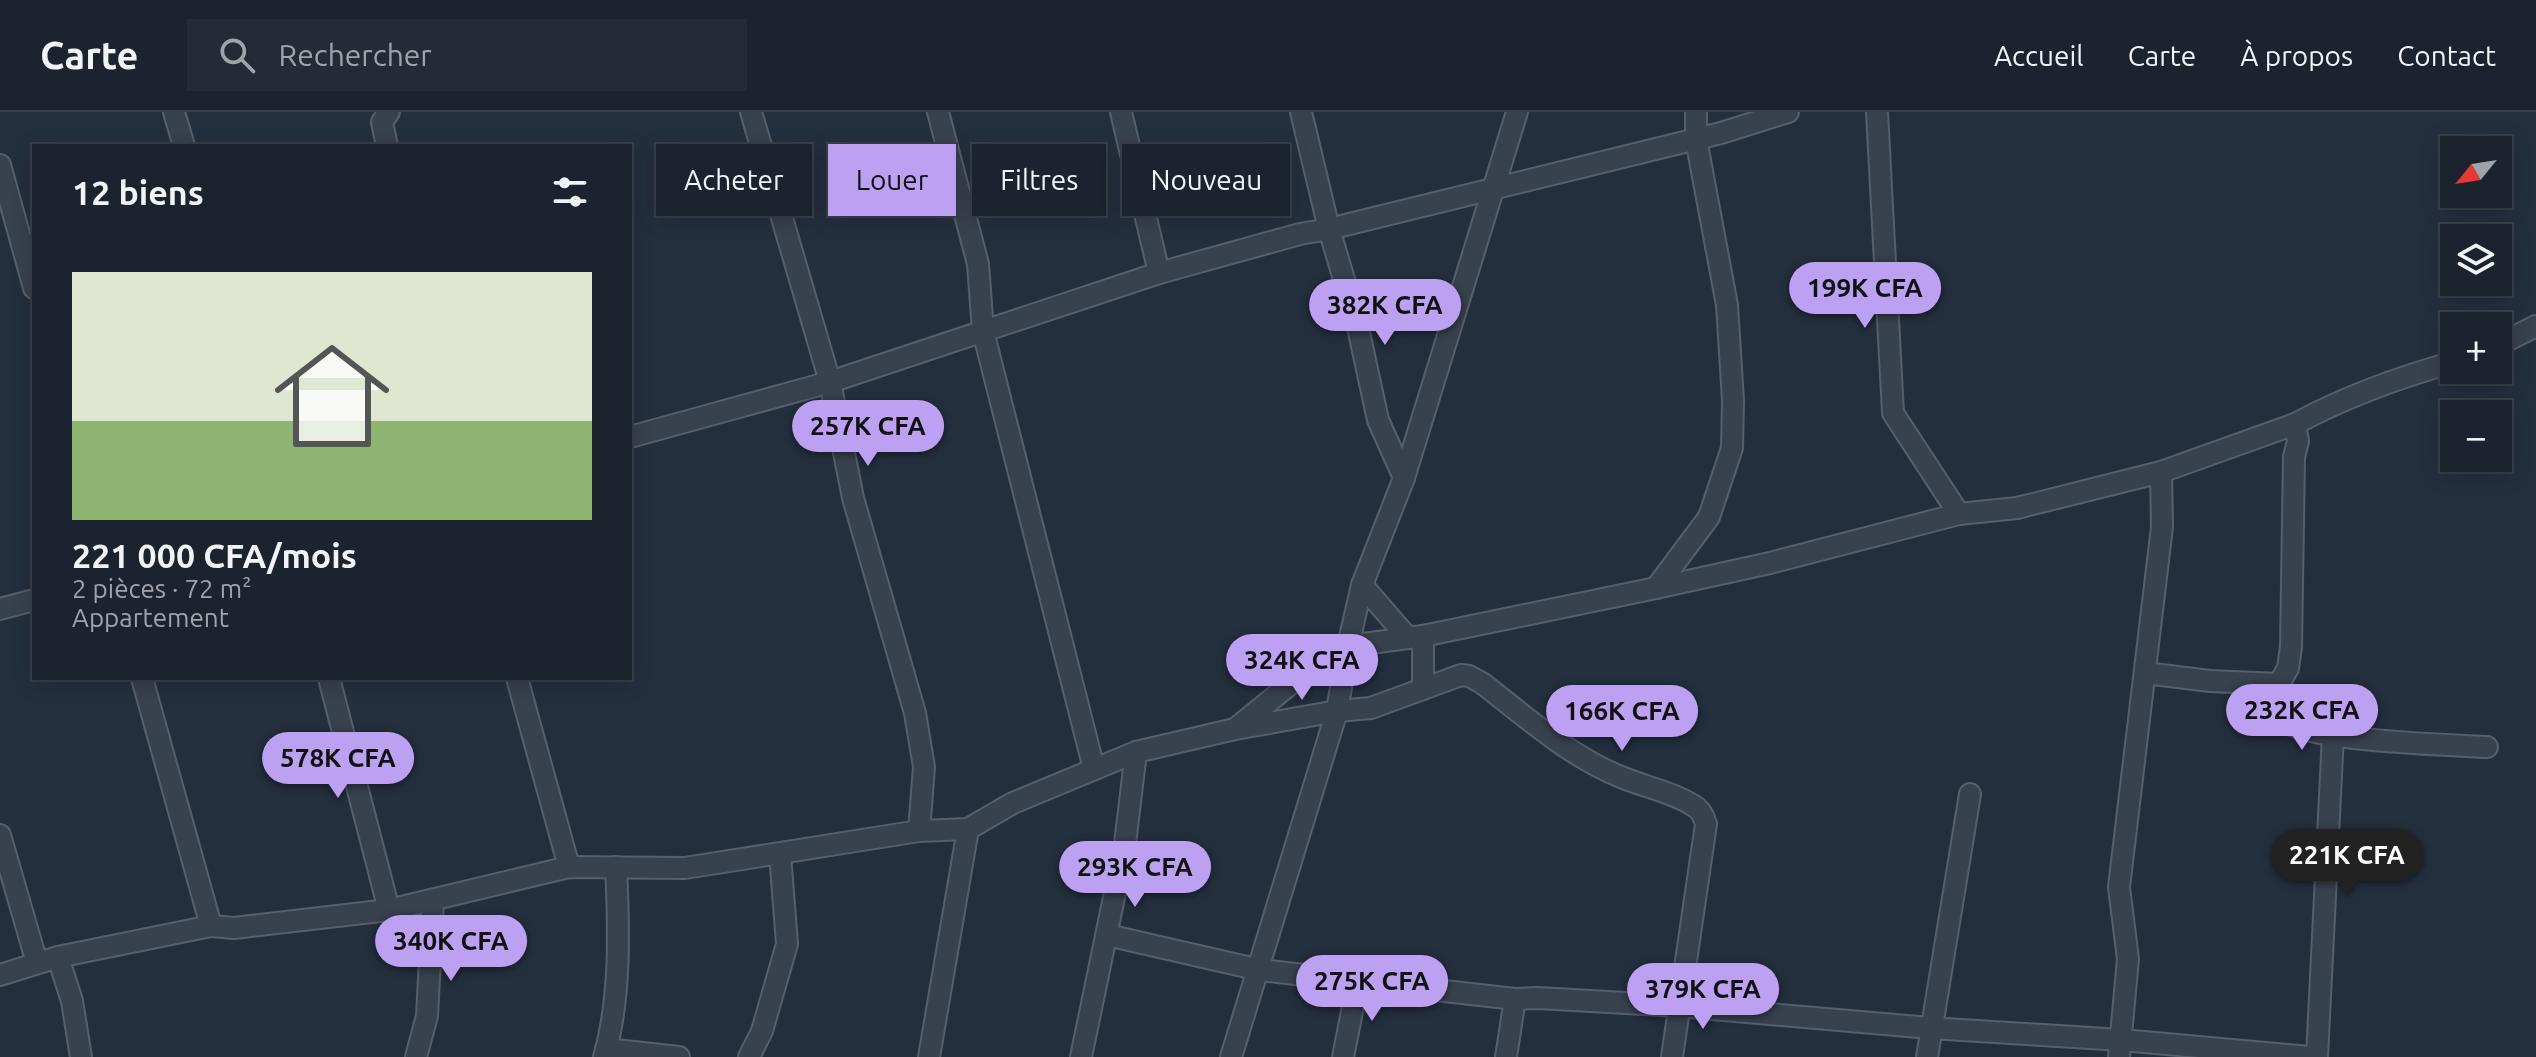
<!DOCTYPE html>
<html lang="fr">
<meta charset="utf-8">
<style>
:root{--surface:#1b232e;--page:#242b36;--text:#f1f3f6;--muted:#a0a4aa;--line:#39404a;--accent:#bca0f2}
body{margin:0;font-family:Ubuntu,sans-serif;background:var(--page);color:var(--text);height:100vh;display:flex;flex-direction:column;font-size:30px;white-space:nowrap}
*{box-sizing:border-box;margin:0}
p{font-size:26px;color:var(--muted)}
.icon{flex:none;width:44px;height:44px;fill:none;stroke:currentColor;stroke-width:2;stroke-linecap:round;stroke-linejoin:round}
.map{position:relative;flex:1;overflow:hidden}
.panel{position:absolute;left:32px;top:32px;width:600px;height:536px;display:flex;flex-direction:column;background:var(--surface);border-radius:0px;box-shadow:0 4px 20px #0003,0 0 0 2px var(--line)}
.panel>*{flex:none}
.guide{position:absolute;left:656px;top:32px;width:760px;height:72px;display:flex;gap:16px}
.needle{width:52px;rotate:240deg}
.controls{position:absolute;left:2440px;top:24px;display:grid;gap:16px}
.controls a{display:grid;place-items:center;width:72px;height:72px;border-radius:0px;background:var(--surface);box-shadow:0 4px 20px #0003,0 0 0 2px var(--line);font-size:40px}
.price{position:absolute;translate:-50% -68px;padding:0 18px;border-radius:28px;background:var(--accent);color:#111;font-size:26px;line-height:52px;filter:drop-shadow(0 2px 4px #0008)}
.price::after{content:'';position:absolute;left:50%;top:48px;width:24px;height:18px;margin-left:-12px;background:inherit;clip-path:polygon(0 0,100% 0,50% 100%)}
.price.active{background:#222;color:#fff}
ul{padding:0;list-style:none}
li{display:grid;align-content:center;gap:16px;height:424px;padding:0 40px}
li+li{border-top:2px solid var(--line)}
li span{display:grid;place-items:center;height:248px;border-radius:0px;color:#555}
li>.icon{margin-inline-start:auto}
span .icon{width:144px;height:144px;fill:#fffc;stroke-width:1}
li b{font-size:34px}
h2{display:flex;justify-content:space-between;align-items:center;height:96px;padding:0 40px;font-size:34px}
.chip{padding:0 28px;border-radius:0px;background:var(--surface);box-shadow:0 4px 20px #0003,0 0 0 2px var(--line);font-size:28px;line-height:72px}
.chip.active{background:var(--accent);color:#111}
header{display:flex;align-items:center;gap:48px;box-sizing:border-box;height:112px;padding:0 40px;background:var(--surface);border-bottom:2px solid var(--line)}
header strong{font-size:38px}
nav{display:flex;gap:44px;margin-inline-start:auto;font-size:28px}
.search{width:560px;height:72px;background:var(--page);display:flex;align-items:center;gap:20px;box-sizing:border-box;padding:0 28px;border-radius:0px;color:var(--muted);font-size:30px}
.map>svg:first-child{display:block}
</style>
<header>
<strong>Carte</strong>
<div class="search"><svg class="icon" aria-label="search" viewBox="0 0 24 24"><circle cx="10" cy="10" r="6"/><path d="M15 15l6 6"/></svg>Rechercher</div>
<nav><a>Accueil</a><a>Carte</a><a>À propos</a><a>Contact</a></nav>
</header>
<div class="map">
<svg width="2536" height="945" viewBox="0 0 2536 945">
<rect width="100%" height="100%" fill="#242f3e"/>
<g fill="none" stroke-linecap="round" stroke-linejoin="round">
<g stroke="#565f6c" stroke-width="24">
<g id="minor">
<path d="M174,0L184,34"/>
<path d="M751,0L830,270L853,386L915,601L924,655L919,719"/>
<path d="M938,0L978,152L983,219L1094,657"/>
<path d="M1121,0L1159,161"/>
<path d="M1301,0L1329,117L1357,211L1378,308L1404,366"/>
<path d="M1877,0L1893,301L1959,402"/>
<path d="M387,34L382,10L389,0"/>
<path d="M0,53L34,176"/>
<path d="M2498,233L2536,214"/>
<path d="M630,325L830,270L1159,161L1300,122L1329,117L1721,21L1788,0"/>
<path d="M1362,473L1408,526"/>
<path d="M1656,476L1709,405L1732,336L1733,289L1727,193L1696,27V0"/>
<path d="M0,497L34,488"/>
<path d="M2145,561L2210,569L2279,572C2276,585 2274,597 2283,608C2303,629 2451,633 2487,635"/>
<path d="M142,566L211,814"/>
<path d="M329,566L389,798"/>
<path d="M517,566L569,755"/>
<path d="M2279,572L2288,556L2291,535L2294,345L2298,329L2295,312C2345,285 2400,265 2454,250"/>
<path d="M1423,577V524"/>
<path d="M1235,617L1304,561L1348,534L1423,524L1656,476L1770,451L1959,402L2017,396L2161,360L2295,312"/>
<path d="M0,723L37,851"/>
<path d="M1107,823L1260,858L1515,887L1538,886L1678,894L1930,916L2122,928L2310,945"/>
<path d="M58,845L72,889L81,945"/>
<path d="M0,863L58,845L211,814L234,816L389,798L569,755L685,756L919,719L968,717L1013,691L1136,640L1235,617L1337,599L1371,596L1461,563L1469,564L1482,571C1526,605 1569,644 1621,665C1645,675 1676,681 1697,696C1702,700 1704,706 1706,712L1672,945"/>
<path d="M606,937L679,945"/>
<path d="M416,945L427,904L433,789"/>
<path d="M604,945C621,886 619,816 616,755"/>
<path d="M749,945L762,919L787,832L780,742"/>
<path d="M929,945L968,717"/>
<path d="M1081,945L1125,732L1136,640"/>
<path d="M1231,945L1337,599L1348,534L1362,473L1404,366L1517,0"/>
<path d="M1343,945L1358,869"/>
<path d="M1506,945L1515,887"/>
<path d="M1927,945L1970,682"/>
<path d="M2119,945L2128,847L2119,775L2162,415L2161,360"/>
<path d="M2317,945L2333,623"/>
</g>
</g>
<use href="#minor" stroke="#38414e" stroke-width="20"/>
</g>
</svg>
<div class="controls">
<a><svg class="needle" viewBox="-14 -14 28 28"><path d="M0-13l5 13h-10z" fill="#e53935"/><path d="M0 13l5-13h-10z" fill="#a0a4aa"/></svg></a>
<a><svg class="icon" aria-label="layers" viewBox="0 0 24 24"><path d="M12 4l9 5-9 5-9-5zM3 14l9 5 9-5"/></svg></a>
<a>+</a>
<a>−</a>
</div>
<b class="price" style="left:1865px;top:218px">199K CFA</b>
<b class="price" style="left:1385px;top:235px">382K CFA</b>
<b class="price" style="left:868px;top:356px">257K CFA</b>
<b class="price" style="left:1302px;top:590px">324K CFA</b>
<b class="price" style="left:2302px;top:640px">232K CFA</b>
<b class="price" style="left:1622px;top:641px">166K CFA</b>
<b class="price" style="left:338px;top:688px">578K CFA</b>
<b class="price active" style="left:2347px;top:785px">221K CFA</b>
<b class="price" style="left:1135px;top:797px">293K CFA</b>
<b class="price" style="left:451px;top:871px">340K CFA</b>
<b class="price" style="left:1372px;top:911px">275K CFA</b>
<b class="price" style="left:1703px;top:919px">379K CFA</b>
<div class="guide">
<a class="chip">Acheter</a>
<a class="chip active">Louer</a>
<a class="chip">Filtres</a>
<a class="chip">Nouveau</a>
</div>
<section class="panel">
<h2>12 biens<svg class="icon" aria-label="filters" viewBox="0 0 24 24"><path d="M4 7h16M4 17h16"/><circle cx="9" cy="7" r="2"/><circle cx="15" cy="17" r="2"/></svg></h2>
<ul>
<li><span style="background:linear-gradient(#dfe7d0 60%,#8fb573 0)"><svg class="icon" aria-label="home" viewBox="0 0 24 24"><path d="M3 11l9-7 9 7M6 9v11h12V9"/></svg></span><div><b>221 000 CFA/mois</b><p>2 pièces · 72 m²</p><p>Appartement</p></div></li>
</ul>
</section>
</div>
